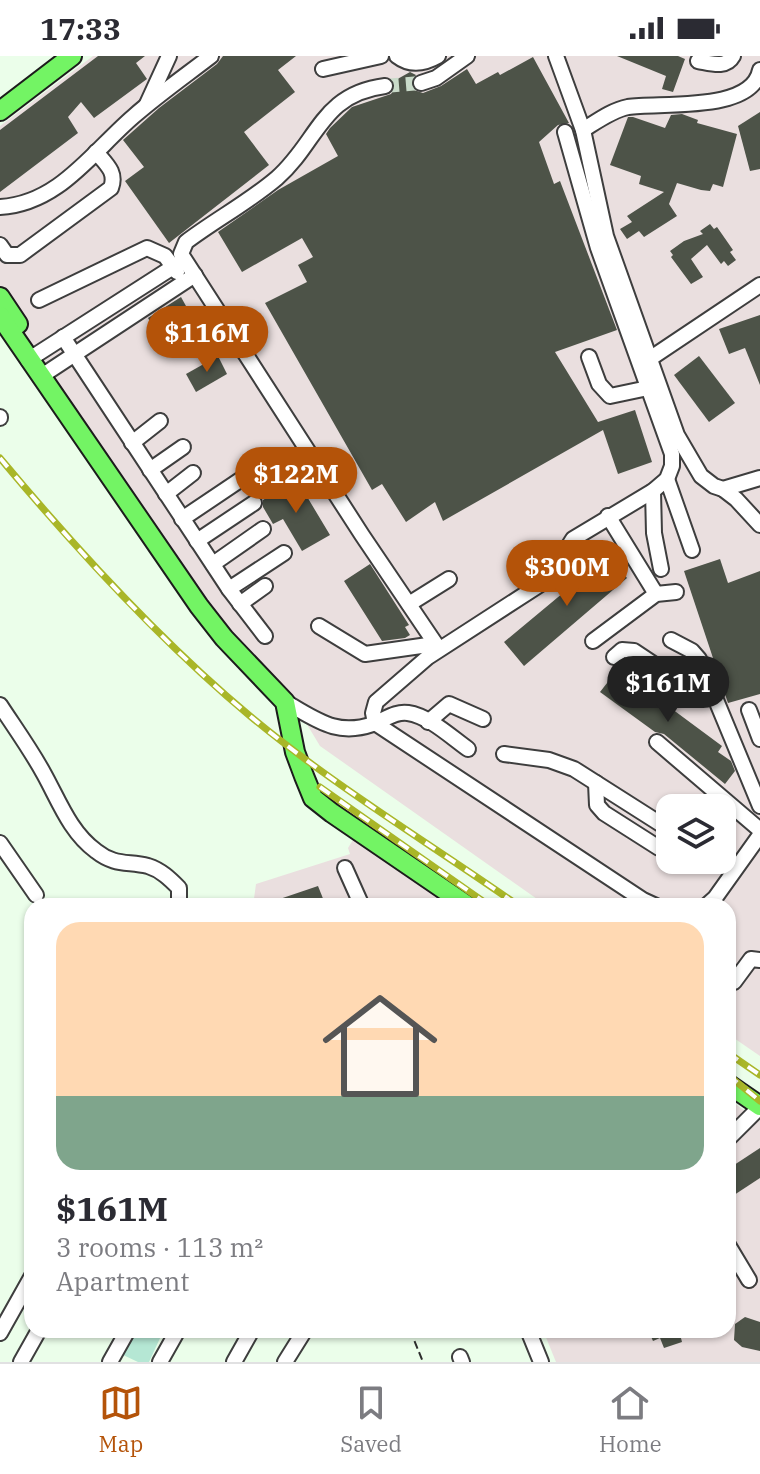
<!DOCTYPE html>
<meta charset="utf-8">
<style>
:root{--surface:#fff;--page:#f2f2f3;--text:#2b2b33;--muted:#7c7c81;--line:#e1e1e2;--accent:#b45309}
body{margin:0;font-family:"IBM Plex Serif",serif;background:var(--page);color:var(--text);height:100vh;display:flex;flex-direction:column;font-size:30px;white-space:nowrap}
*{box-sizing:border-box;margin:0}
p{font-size:26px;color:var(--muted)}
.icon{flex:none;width:44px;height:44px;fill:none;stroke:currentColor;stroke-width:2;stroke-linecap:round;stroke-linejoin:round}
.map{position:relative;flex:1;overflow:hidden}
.drawer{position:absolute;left:24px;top:842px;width:712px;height:440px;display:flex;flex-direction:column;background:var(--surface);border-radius:24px;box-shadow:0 2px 6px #0004}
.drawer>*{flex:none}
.buttons{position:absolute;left:656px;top:738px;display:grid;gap:16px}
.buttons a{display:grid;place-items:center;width:80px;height:80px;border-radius:16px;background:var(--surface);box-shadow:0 2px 6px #0004;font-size:40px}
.price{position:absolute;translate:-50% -68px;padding:0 18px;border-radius:28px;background:var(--accent);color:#fff;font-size:26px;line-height:52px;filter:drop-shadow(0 2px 4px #0008)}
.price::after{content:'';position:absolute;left:50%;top:48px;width:24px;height:18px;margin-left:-12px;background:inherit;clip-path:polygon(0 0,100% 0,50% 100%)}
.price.on{background:#222;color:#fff}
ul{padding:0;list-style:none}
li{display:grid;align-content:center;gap:16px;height:424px;padding:0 32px}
li span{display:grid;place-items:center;height:248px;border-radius:24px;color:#555}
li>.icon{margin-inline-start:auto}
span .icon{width:144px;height:144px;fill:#fffc;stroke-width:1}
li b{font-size:34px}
.status{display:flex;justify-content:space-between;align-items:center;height:56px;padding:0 40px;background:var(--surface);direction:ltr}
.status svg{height:22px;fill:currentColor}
.dock{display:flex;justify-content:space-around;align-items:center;height:112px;border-top:2px solid var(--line);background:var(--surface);font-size:22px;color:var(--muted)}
.dock a{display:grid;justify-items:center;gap:4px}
.dock .on{color:var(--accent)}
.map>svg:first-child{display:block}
</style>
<div class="status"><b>17:33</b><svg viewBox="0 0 49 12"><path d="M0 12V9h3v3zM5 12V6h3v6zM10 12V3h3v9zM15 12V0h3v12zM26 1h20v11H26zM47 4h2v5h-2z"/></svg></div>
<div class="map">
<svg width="760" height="1306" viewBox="0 0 760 1306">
<rect width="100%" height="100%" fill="#ebfeea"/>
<g fill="#eadfdf" fill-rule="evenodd">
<path d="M93,0H760V1000L728,978V850H547L320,690L288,637L204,547L0,244V70ZM670,752H722V804H670Z"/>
<path d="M356,779L459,850H253L256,828L350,798L348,792Z"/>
<path d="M728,1043L760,1065V1306H556L543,1274H728Z"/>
</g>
<path fill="#b5e7d4" d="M135,1274H146L161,1280L149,1306H138L121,1298Z"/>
<g fill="#4d5348">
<path d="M98,0H145L136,7L147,23L94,62L81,46L68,61L78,77L0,136V74Z"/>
<path d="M223,0H296L278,14L295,36L244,76L269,109L169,187L125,125L144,111L123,84L159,52L217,8Z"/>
<path d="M617,0H678L685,3L673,36L662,33L666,20Z"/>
<path d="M533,1L569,67L558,69L539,86L554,128L560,125L617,274L555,296L598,366L635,354L652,406L618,418L603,374L443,465L435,446L406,466L382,428L372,434L265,247L307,226L298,209L313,201L302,182L242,216L218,176L278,134L338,100L326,78L330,72L352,51L391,38L395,32L394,25L410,16L416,19L411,26L414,34L423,37L441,30L467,13L476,28L498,16L500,19Z"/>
<path d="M760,56V113L750,115L738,70Z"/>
<path d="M682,58L698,64L697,67L737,78L723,131L713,128L710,135L701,134L677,127L669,148L677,160L644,181L639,175L627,183L620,173L632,166L627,160L664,136L639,128L641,120L610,109L628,61H633L665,72L671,59Z"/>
<path d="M710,168L714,173L717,171L733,194L730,196L736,204L728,210L724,205L721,208L707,189L691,203L703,221L691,228L671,201L673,199L670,195L684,185L703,178L700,175Z"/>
<path d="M181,241L191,259L187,262L201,287L180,301L164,276L158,279L148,262Z"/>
<path d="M760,259V329L745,292L729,298L719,273Z"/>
<path d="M218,300L227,318L196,336L186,318Z"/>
<path d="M699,300L735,347L709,366L674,319Z"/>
<path d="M297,424L330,479L302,495L283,463L273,468L263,451V444Z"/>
<path d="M605,494L627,522L524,610L504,586L587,517L582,512Z"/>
<path d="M720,503L728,527L760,515V638L728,647L684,515Z"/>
<path d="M370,508L409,569L405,571L410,579L405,582L382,585L344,525Z"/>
<path d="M618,613L722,690L718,696L731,705L735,715L725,728L664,678L655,676L600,636Z"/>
<path d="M318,830L326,850H265V848Z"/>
<path d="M760,1092V1122L728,1143V1113Z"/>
<path d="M745,1261L760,1266V1295L742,1291L734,1284L735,1268Z"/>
<path d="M648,1274H679L682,1286L664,1292L660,1282L653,1285Z"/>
</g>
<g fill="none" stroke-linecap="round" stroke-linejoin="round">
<path stroke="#c9dac9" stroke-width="14" stroke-dasharray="14 7" stroke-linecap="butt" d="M385,30L421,27"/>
<g stroke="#3e3e3e" stroke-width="18">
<g id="minor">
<path d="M397,0C410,10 424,8 438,0"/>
<path d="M556,0L583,74L606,180L677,379L701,420L714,430L723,433L760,422"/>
<path d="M698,5C710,7 726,13 733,0"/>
<path d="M323,13L381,0"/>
<path d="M421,27L436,22L467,0"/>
<path d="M385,30C321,38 318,86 277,122C249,146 215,164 186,186L181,198L362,479L439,593"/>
<path d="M147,48L169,0"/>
<path d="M583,74C596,66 612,54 628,51C660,46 752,57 760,14"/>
<path d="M565,76L598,192L672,398V410L667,423L653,435L573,483L547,524L428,601L376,646L373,657L375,667L643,844L656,850"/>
<path d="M0,151C59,148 93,95 134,60C158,39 185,20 211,0"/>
<path d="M0,189L7,199H20L111,132C117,116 106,108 96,96"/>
<path d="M39,244L147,192L165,200L177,216"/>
<path d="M63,281L229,533L265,580"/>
<path d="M589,301L599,328L610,340L648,332"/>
<path d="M651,302L760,229"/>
<path d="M28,304L184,204"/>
<path d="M40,321L195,219"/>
<path d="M0,361V362"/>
<path d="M132,387L160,365"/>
<path d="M150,414L183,391"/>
<path d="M667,423L692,494"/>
<path d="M723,433L736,443L760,469"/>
<path d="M653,435L654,477L661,513"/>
<path d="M166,438L193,417"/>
<path d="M608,460L656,538"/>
<path d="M182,463L240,424"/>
<path d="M197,485L254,447"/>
<path d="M213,508L263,473"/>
<path d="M229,533L284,497"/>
<path d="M240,548L265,530"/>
<path d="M409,548L449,523"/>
<path d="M319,570L365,598L435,588"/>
<path d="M671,584L692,595L699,603L760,750"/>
<path d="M593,585L656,538L676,536"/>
<path d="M614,601L622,594L634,595L679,625L704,615"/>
<path d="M285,646C316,663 336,681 373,668C385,664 395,655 408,657C429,660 451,681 468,693"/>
<path d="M0,649C15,672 31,694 44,718C59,745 70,776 96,795C115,810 127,805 148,810C161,814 170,823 179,832V850"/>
<path d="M749,654L760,683"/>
<path d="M428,666L449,648L483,663"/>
<path d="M657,686L760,774"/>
<path d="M504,698L549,704L574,713L670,774"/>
<path d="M596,727L597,749L604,757L659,792L670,790"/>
<path d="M0,787L36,839"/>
<path d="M345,812L362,850"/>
<path d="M706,850L715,842L760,779"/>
<path d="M734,926L751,903L760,904"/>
<path d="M728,1083L760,1051"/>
<path d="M728,1189L749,1224"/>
<path d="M528,1274L541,1306"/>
<path d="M0,1277L32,1220"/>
<path d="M460,1301L462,1306"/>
<path d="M21,1306L39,1274"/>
<path d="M110,1306L128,1274"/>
<path d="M160,1306L178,1274"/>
<path d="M234,1306L252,1274"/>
<path d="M285,1306L305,1274"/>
</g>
</g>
<g stroke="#1c1c1c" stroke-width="22">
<g id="major">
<path d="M0,55L72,0"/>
<path d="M0,241L18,268"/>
<path d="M0,260L199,550L224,582L285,646L295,696L304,720L313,742L332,757L468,850"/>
<path d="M728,1028L760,1050"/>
</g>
</g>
<path stroke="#2d2d2d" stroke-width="2" stroke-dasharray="8 4" stroke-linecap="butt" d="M410,1274L423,1306"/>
<use href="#minor" stroke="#fff" stroke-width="14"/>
<use href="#major" stroke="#73f464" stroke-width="18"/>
<g stroke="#a9b628" stroke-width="7">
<g id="rail">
<path d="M0,402C76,493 159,584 250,660C334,730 429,787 519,850"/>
<path d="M320,731L490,850"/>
<path d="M728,997L760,1019"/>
<path d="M728,1019L760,1045"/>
</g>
</g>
<use href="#rail" stroke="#fff" stroke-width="4" stroke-dasharray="12" stroke-linecap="butt"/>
</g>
</svg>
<div class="buttons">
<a><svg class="icon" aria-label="layers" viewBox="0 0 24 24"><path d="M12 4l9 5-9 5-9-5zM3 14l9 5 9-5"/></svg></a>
</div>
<b class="price" style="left:207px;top:318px">$116M</b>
<b class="price" style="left:296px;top:459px">$122M</b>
<b class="price" style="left:567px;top:552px">$300M</b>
<b class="price on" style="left:668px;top:668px">$161M</b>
<section class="drawer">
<ul>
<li><span style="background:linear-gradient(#ffd9b3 70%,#7fa58c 0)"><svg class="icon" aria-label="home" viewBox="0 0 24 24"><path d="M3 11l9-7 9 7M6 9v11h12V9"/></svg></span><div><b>$161M</b><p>3 rooms · 113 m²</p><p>Apartment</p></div></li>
</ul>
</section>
</div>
<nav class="dock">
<a class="on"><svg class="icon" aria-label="map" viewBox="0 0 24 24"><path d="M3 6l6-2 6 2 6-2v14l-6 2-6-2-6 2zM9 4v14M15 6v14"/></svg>Map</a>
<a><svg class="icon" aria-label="saved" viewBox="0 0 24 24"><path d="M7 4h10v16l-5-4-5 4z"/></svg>Saved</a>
<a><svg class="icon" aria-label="home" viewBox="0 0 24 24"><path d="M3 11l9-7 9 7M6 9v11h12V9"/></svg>Home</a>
</nav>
